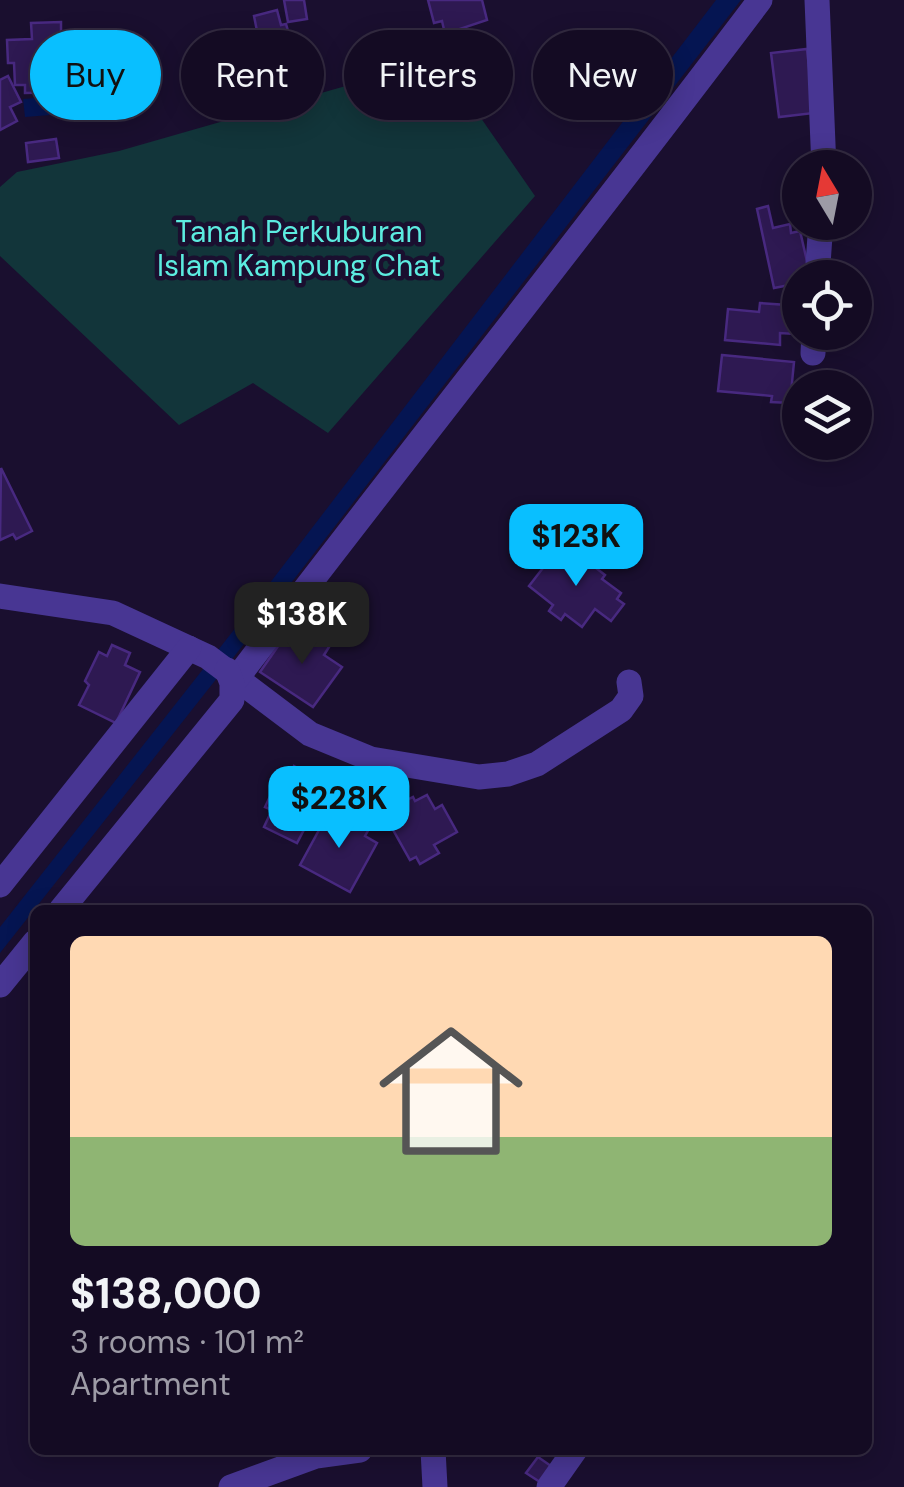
<!DOCTYPE html>
<meta charset="utf-8">
<style>
:root{--surface:#140b23;--page:#1d142b;--text:#f1f3f6;--muted:#9d9ba6;--line:#332b41;--accent:#09bfff}
body{margin:0;font-family:"DM Sans",sans-serif;background:var(--page);color:var(--text);height:100vh;display:flex;flex-direction:column;font-size:38px;white-space:nowrap}
*{box-sizing:border-box;margin:0}
p{font-size:32px;color:var(--muted)}
.icon{flex:none;width:55px;height:55px;fill:none;stroke:currentColor;stroke-width:2;stroke-linecap:round;stroke-linejoin:round}
.map{position:relative;flex:1;overflow:hidden}
.side{position:absolute;left:30px;top:905px;width:842px;height:550px;display:flex;flex-direction:column;background:var(--surface);border-radius:15px;box-shadow:0 5px 25px #0003,0 0 0 2px var(--line)}
.side>*{flex:none}
.guide{position:absolute;left:30px;top:30px;width:845px;height:90px;display:flex;gap:20px}
.needle{width:65px;rotate:350deg}
.buttons{position:absolute;left:782px;top:150px;display:grid;gap:20px}
.buttons a{display:grid;place-items:center;width:90px;height:90px;border-radius:50%;background:var(--surface);box-shadow:0 5px 25px #0003,0 0 0 2px var(--line);font-size:50px}
.price{position:absolute;translate:-50% -85px;padding:0 22px;border-radius:20px;background:var(--accent);color:#111;font-size:32px;line-height:65px;filter:drop-shadow(0 2px 5px #0008)}
.price::after{content:'';position:absolute;left:50%;top:60px;width:30px;height:22px;margin-left:-15px;background:inherit;clip-path:polygon(0 0,100% 0,50% 100%)}
.price.on{background:#222;color:#fff}
ul{padding:0;list-style:none}
li{display:grid;align-content:center;gap:20px;height:530px;padding:0 40px}
li span{display:grid;place-items:center;height:310px;border-radius:15px;color:#555}
li>.icon{margin-inline-start:auto}
span .icon{width:180px;height:180px;fill:#fffc;stroke-width:1}
li b{font-size:42px}
.tag{padding:0 35px;border-radius:45px;background:var(--surface);box-shadow:0 5px 25px #0003,0 0 0 2px var(--line);font-size:35px;line-height:90px}
.tag.on{background:var(--accent);color:#111}
.map>svg:first-child{display:block}
</style>
<div class="map">
<svg width="904" height="1487" viewBox="0 0 904 1487">
<rect width="100%" height="100%" fill="#1a0f2f"/>
<path fill="#12353a" d="M440,59L535,196L328,433L253,383L179,425L0,256V187L17,172L119,151Z"/>
<g fill="#051552">
<path d="M716,0H741L251,635L0,953V927L237,626Z"/>
<path d="M62,96L63,114L25,117L23,99Z"/>
</g>
<g fill="#2e1952" stroke="#482980" stroke-width="2.5">
<path d="M284,0H304L307,19L288,22Z"/>
<path d="M428,0H482L487,20L445,34L442,21L434,23Z"/>
<path d="M277,10L281,25L286,24L297,63L273,69L277,84L267,87L269,94L251,99L245,77L234,80L229,63L239,60L233,37L257,31L254,16Z"/>
<path d="M61,22V39L71,38V43H77V72H69L70,92L25,93V85H15L14,63H8L7,40L32,39L31,23Z"/>
<path d="M807,49L814,113L779,117L771,53Z"/>
<path d="M8,76L21,102L10,107L17,121L0,130V80Z"/>
<path d="M81,97L83,113L69,115L67,98Z"/>
<path d="M56,139L59,158L28,162L26,143Z"/>
<path d="M768,206L773,228L790,224L791,233L800,231L809,270L802,272L800,283L774,288L757,209Z"/>
<path d="M760,303L787,305L786,312L797,313L795,334L780,333V345L725,340L728,309L759,312Z"/>
<path d="M722,355L794,362L790,403L771,402L772,396L718,391Z"/>
<path d="M1,468L32,531L16,539L13,534L0,540Z"/>
<path d="M560,546L584,565L587,561L605,575L602,579L621,593L617,599L624,604L611,621L595,609L582,627L565,614L561,620L549,611L553,605L529,586Z"/>
<path d="M290,629L308,641L312,635L329,647L324,655L342,667L313,707L260,672Z"/>
<path d="M112,645L130,653L125,665L140,672L116,723L79,705L89,685L85,681L99,652L107,656Z"/>
<path d="M294,766L309,774L301,790L315,797L312,802L317,805L297,843L264,827L272,810L265,807L272,792L281,793Z"/>
<path d="M381,782L393,803L378,812L365,792Z"/>
<path d="M427,795L435,809L442,805L457,832L434,845L439,853L420,864L416,857L410,860L387,819L401,812L397,805L413,797L415,801Z"/>
<path d="M331,808L369,829L365,836L377,843L350,892L300,865Z"/>
<path d="M538,1457L551,1466L540,1482L526,1473Z"/>
</g>
<g fill="none" stroke-linecap="round" stroke-linejoin="round">
<g stroke="#483693" stroke-width="25">
<path d="M817,0L824,168"/>
<path d="M817,278L821,222"/>
<path d="M813,353L814,332"/>
<path d="M0,596L113,613L208,657L310,734L371,759L479,777L508,774L537,764L621,710L631,696L629,682"/>
<path d="M237,678C410,451 588,228 760,0"/>
<path d="M0,885L189,648"/>
<path d="M61,910L232,700V683L227,670"/>
<path d="M0,985L35,942"/>
<path d="M433,1450L435,1487"/>
<path d="M231,1487L316,1456L360,1450"/>
<path d="M549,1487L575,1450"/>
</g>
</g>
<g text-anchor="middle" dominant-baseline="central" stroke-width="9" stroke-linejoin="round" paint-order="stroke">
<g font-size="30" fill="#5cece0" stroke="#1a0f2f">
<text x="299" y="231">Tanah Perkuburan<tspan x="299" dy="34">Islam Kampung Chat</tspan></text>
</g>
</g>
</svg>
<div class="buttons">
<a><svg class="needle" viewBox="-14 -14 28 28"><path d="M0-13l5 13h-10z" fill="#e53935"/><path d="M0 13l5-13h-10z" fill="#9d9ba6"/></svg></a>
<a><svg class="icon" aria-label="locate" viewBox="0 0 24 24"><circle cx="12" cy="12" r="6"/><path d="M12 2v4M12 18v4M2 12h4M18 12h4"/></svg></a>
<a><svg class="icon" aria-label="layers" viewBox="0 0 24 24"><path d="M12 4l9 5-9 5-9-5zM3 14l9 5 9-5"/></svg></a>
</div>
<b class="price" style="left:576px;top:589px">$123K</b>
<b class="price on" style="left:302px;top:667px">$138K</b>
<b class="price" style="left:339px;top:851px">$228K</b>
<div class="guide">
<a class="tag on">Buy</a>
<a class="tag">Rent</a>
<a class="tag">Filters</a>
<a class="tag">New</a>
</div>
<section class="side">
<ul>
<li><span style="background:linear-gradient(#ffd9b3 65%,#8fb573 0)"><svg class="icon" aria-label="home" viewBox="0 0 24 24"><path d="M3 11l9-7 9 7M6 9v11h12V9"/></svg></span><div><b>$138,000</b><p>3 rooms · 101 m²</p><p>Apartment</p></div></li>
</ul>
</section>
</div>
